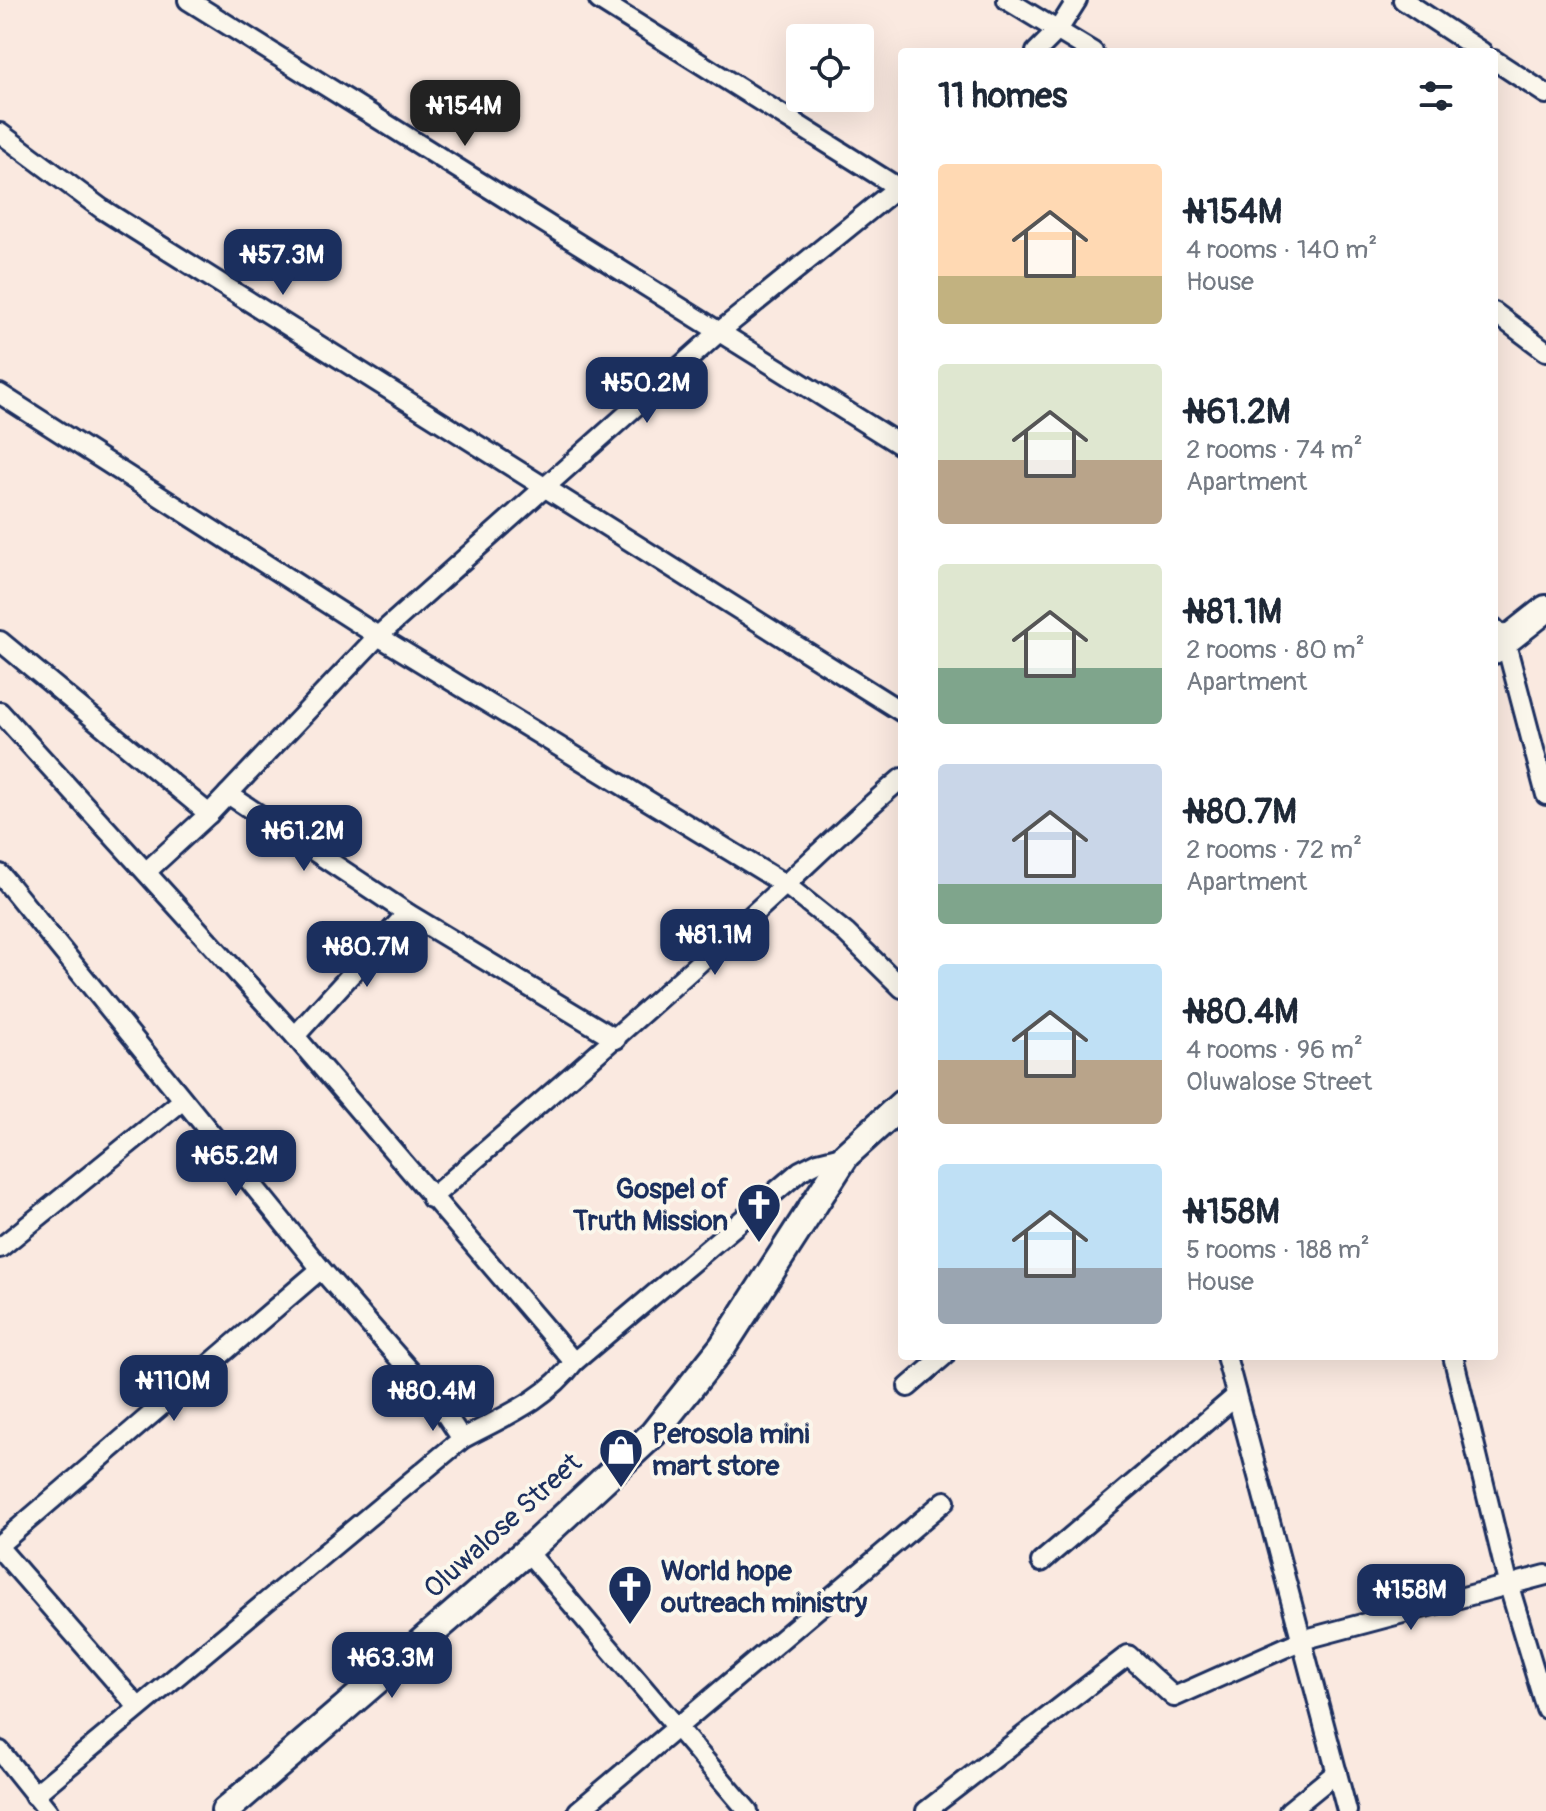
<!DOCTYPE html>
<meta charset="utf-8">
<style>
:root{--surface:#fff;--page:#f2f2f3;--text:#1f2937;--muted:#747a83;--accent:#1b2f5e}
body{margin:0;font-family:Pangolin,sans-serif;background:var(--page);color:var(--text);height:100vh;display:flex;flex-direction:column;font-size:30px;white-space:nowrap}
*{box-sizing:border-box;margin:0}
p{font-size:26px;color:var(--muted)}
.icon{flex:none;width:44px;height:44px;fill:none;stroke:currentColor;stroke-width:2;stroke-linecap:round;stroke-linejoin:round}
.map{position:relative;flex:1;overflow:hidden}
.drawer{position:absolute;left:898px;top:48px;width:600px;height:1312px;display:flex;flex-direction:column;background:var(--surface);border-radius:8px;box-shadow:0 8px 32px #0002}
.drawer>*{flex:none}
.tools{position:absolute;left:786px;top:24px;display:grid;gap:16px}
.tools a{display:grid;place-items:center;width:88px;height:88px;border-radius:8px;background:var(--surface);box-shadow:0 8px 32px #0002;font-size:40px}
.price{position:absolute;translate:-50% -68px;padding:0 18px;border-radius:16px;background:var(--accent);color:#fff;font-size:26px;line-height:52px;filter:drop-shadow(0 2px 4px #0008)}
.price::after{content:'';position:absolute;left:50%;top:48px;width:24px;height:18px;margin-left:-12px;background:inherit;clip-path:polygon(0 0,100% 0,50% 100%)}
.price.selected{background:#222;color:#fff}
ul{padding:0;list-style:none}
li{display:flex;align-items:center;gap:24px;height:200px;padding:0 40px}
li span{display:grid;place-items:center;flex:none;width:224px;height:160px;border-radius:8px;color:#555}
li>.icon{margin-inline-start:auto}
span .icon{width:96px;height:96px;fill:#fffc;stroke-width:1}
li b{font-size:34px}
h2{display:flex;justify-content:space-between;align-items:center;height:96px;padding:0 40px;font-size:34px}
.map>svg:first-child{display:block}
</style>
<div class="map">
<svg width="1546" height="1811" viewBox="0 0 1546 1811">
<rect width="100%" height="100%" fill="#fae9e0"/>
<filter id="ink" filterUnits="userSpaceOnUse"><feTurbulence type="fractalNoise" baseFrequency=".0125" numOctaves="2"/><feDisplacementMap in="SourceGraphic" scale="16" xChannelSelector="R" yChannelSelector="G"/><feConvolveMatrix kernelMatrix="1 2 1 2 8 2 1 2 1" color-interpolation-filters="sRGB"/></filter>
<g filter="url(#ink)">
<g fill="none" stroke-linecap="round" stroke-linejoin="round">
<g stroke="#1b2f5e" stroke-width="24">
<g id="street">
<path d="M188,0L902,446"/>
<path d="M599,0L902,190"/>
<path d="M1007,0L1093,52"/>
<path d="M1403,0L1482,52"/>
<path d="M1036,52L1058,30L1077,0"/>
<path d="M1494,60L1546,94"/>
<path d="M0,133L102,209L902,712"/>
<path d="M1494,312L1546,351"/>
<path d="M0,394L378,636L786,885L846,933L902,988"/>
<path d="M1494,628L1505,640L1546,795"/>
<path d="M0,641L209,814"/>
<path d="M0,712L295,1036L574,1362"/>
<path d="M228,794L407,913L616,1039"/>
<path d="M147,871L209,814L378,636L719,332L902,184"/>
<path d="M0,874L321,1269L438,1403L462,1439"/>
<path d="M295,1036L407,913"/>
<path d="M431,1198C535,1108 639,1018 741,925C795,877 846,825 902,778"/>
<path d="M0,1248L183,1100"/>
<path d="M1226,1356L1347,1811"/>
<path d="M1453,1356L1508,1583L1546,1709"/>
<path d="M908,1387L944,1356"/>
<path d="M0,1544L321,1269"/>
<path d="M0,1549L138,1707"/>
<path d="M527,1551L748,1811"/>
<path d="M1041,1562L1235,1397"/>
<path d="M0,1751L48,1811"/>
<path d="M34,1795L462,1439C503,1417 546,1400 574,1362L800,1171L818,1162L846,1155"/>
<path d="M578,1811L945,1501"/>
<path d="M926,1811L1128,1655L1174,1697L1302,1640L1546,1575"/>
<path d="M1289,1811L1337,1772"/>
</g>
</g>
<g stroke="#1b2f5e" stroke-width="32">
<g id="secondary">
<path d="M1494,650L1546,609"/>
<path d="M225,1811L527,1551L653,1434L723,1346L846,1155L902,1104"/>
</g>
</g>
<use href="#street" stroke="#fbf7ec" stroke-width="18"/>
<use href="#secondary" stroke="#fbf7ec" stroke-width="26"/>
</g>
</g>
<defs>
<g id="church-pin" transform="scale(2.3)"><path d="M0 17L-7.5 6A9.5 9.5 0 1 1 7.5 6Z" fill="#1b2f5e" stroke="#fbf7ec"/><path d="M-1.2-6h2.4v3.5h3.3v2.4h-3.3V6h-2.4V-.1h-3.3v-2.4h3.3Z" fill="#fff"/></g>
<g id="shop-pin" transform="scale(2.3)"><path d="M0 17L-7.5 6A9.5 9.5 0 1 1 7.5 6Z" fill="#1b2f5e" stroke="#fbf7ec"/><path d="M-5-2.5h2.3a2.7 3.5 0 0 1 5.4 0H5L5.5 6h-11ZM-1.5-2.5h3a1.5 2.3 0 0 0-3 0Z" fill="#fff"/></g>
</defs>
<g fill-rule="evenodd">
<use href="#church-pin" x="759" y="1205"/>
<use href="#shop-pin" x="621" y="1450"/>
<use href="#church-pin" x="630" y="1587"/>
</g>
<g text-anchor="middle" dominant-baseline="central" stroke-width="8" stroke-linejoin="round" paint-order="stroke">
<g font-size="28" font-weight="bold" fill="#1b2f5e" stroke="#fbf7ec" text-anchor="start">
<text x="728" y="1189" text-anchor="end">Gospel of<tspan x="728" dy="32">Truth Mission</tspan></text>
<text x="652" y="1434">Perosola mini<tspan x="652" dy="32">mart store</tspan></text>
<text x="661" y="1571">World hope<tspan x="661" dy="32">outreach ministry</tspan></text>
</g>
<g font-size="28" fill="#1b2f5e" stroke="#fbf7ec">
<text transform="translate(503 1526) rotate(-42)">Oluwalose Street</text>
</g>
</g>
</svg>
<div class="tools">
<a><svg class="icon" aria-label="locate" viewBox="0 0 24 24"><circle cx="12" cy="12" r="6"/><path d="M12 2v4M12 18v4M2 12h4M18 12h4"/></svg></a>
</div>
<b class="price selected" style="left:465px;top:148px">₦154M</b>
<b class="price" style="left:283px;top:297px">₦57.3M</b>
<b class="price" style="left:647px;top:425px">₦50.2M</b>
<b class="price" style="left:304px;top:873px">₦61.2M</b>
<b class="price" style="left:715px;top:977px">₦81.1M</b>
<b class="price" style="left:367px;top:989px">₦80.7M</b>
<b class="price" style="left:236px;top:1198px">₦65.2M</b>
<b class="price" style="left:174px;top:1423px">₦110M</b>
<b class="price" style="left:433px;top:1433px">₦80.4M</b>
<b class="price" style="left:1411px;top:1632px">₦158M</b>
<b class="price" style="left:392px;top:1700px">₦63.3M</b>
<section class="drawer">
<h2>11 homes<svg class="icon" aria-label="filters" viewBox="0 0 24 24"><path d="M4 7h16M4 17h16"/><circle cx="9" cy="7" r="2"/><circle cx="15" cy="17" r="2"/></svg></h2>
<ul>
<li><span style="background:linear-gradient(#ffd9b3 70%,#c2b280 0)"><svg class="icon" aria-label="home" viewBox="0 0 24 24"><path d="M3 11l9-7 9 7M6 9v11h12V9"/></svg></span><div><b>₦154M</b><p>4 rooms · 140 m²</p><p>House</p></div></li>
<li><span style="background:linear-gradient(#dfe7d0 60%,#b9a48a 0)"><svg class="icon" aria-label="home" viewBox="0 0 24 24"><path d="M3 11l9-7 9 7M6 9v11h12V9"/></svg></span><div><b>₦61.2M</b><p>2 rooms · 74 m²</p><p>Apartment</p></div></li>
<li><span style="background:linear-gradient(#dfe7d0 65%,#7fa58c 0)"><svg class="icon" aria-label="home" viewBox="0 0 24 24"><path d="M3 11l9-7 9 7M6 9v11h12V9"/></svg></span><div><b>₦81.1M</b><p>2 rooms · 80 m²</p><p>Apartment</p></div></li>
<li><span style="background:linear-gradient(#c9d6e8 75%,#7fa58c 0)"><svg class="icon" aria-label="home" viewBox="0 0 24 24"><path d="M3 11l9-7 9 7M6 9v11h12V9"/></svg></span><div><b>₦80.7M</b><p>2 rooms · 72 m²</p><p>Apartment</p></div></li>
<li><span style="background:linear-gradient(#bfe0f5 60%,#b9a48a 0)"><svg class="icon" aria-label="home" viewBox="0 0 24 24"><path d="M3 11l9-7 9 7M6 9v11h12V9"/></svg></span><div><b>₦80.4M</b><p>4 rooms · 96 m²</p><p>Oluwalose Street</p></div></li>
<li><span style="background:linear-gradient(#bfe0f5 65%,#9aa5b1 0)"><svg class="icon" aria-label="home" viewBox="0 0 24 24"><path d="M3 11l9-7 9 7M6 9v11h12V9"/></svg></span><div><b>₦158M</b><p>5 rooms · 188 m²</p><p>House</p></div></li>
</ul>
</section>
</div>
